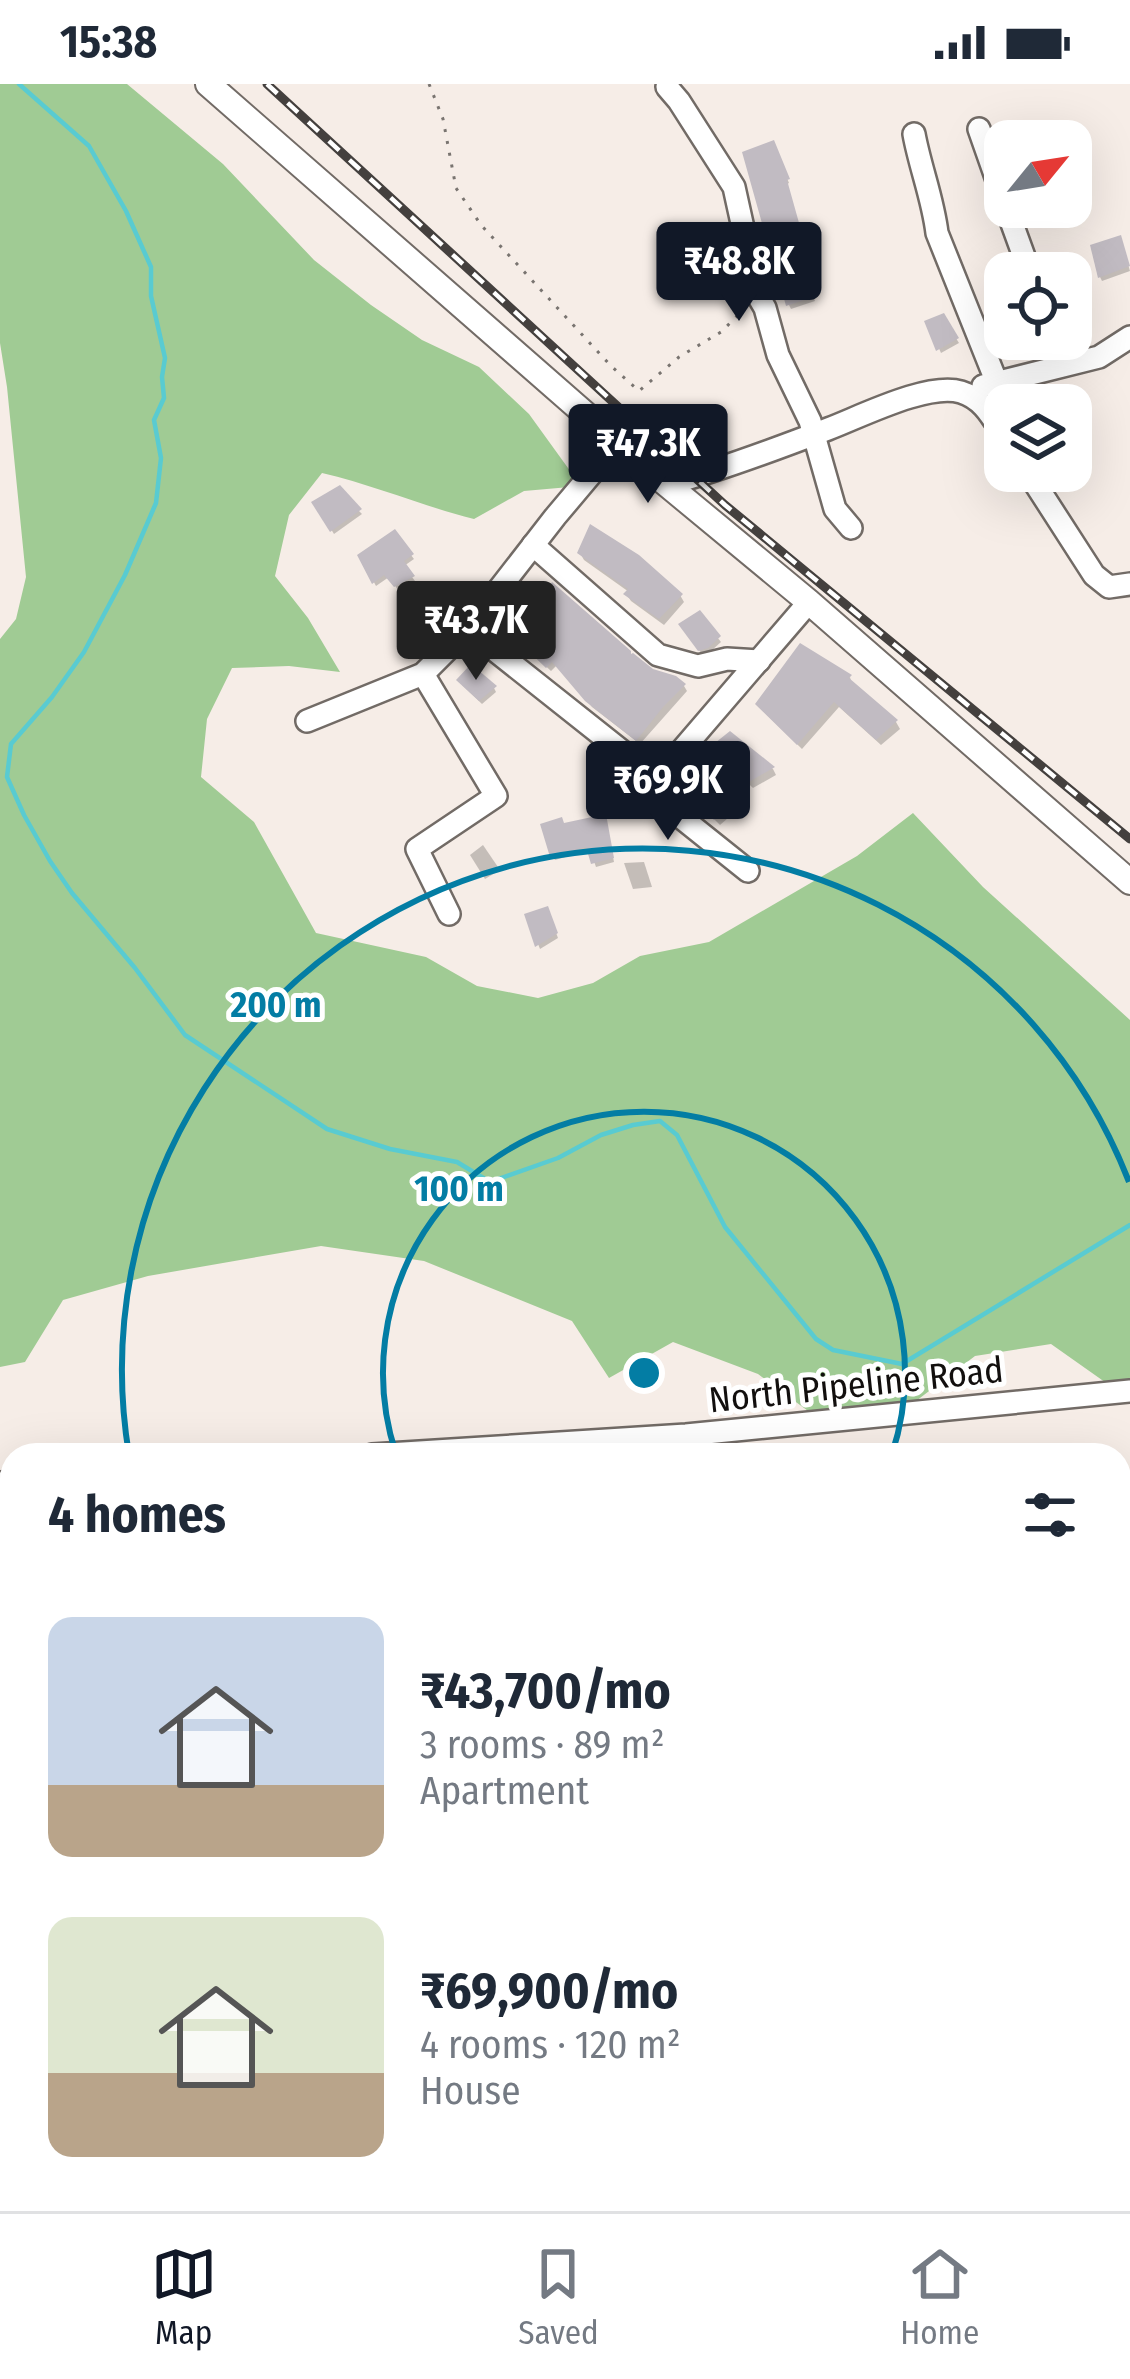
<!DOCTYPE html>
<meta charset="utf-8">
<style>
:root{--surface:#fff;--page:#f2f2f3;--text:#1f2937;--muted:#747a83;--line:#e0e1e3;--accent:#111827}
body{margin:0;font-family:"Fira Sans Condensed",sans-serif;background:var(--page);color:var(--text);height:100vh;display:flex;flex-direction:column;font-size:45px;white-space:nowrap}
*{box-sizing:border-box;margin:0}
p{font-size:39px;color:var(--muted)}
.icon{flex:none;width:66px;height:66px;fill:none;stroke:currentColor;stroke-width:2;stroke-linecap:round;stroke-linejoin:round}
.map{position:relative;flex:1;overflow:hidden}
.side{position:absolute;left:0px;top:1359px;width:1131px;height:768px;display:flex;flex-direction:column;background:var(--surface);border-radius:36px 36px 0 0;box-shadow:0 12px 48px #0002}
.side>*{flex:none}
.needle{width:78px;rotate:60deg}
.buttons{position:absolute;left:984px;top:36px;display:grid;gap:24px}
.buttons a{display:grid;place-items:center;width:108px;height:108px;border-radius:24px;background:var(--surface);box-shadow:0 12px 48px #0002;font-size:60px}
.price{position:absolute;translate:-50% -102px;padding:0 27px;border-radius:12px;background:var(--accent);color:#fff;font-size:39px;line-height:78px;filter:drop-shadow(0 3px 6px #0008)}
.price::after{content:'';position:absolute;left:50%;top:72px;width:36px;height:27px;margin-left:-18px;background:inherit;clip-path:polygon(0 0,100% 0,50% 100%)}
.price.active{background:#222;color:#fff}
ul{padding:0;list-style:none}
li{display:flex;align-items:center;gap:36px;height:300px;padding:0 48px}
li span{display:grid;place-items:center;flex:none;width:336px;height:240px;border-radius:24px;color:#555}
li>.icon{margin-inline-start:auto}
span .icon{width:144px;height:144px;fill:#fffc;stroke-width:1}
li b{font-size:51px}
h2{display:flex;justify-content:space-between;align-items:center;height:144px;padding:0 48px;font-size:51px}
.status{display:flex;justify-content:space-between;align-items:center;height:84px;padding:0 60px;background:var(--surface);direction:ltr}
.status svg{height:33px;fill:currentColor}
.tab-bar{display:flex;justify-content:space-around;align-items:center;height:168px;border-top:3px solid var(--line);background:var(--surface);font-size:33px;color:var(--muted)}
.tab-bar a{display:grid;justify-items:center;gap:6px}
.tab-bar .active{color:var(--accent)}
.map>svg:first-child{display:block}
</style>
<div class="status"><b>15:38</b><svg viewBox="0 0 49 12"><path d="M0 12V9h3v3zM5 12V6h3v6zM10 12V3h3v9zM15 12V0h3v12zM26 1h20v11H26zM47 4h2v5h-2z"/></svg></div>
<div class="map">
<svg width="1130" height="2127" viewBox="0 0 1130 2127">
<rect width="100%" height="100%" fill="#f6ede7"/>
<g fill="#a0cb94">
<path d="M0,0H127L223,80L314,176L371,221L422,256L479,283L529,330L581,402L524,407L474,435C422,422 374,401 322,389L289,431L275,492L308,534L340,588L289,582L232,584L207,635L201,693L254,738L316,849L426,873L477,902L538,914L593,899L640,872L709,858L857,772L913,729L983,803L1130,936V1307L1119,1308L1051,1260L975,1272L899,1330L823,1338L758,1290L673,1258L609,1294L572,1237L424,1177L321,1162L148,1192L63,1216L25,1278L0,1283V555L16,535L26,493L7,303L0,259Z"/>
<path d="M1119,1390H1130V2127H964L968,2115H1119Z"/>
<path d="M0,1759L12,1779V2115H115L111,2127H0Z"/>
</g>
<g fill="#0003">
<path d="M773,60L789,99L787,100L800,150L770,153L768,149Z"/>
<path d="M1122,159L1130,187L1102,197L1100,193Z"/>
<path d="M793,170L815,217L791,225L789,221Z"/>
<path d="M943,233L959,259L941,269L928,239Z"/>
<path d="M315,419L359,427L362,430L334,450Z"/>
<path d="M394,449L414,475L404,482L415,497L398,506L389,493L376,502L360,472Z"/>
<path d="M580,469L680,511L684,518L664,541L631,517L627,511L629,508L584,476Z"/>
<path d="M699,530L721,558L711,567L701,569L682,541Z"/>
<path d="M521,559L652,588L684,602L687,607L640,660L592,623L557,581L551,587Z"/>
<path d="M850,593L852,601L896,638L900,645L881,661L839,623L802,665L763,627Z"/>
<path d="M462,601L494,604L496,608L482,620Z"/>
<path d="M730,651L773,685L776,691L753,704L718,671Z"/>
<path d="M688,709L740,715L743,721L720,741Z"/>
<path d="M606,737L614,778L596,783L590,766L555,776L552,772Z"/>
<path d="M483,761L500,786L485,795L470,771Z"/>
<path d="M644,778L652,803L633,805L624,779Z"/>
<path d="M549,830L558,854L540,865L527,832Z"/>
</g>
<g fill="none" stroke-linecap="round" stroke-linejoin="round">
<g stroke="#59cbd1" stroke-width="4.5">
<path d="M19,0L89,62L126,127L151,183V212L165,274L162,293L164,314L154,336L161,374L156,419L125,491L84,568L52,613L11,660L7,693L24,731L50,777L72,809L135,884L185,951L327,1045L390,1065L457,1078L490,1098L558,1074L601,1051L633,1041L660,1037L677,1051L725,1143L816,1255L833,1266L902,1280L1130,1141"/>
<path d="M941,1371L996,1368V1371"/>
<path d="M1119,2002L1130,2019"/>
<path d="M1050,2115V2127"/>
</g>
</g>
<g fill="#c1bbc2">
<path d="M774,56L790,95L787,96L801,146L765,150L742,68Z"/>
<path d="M1121,151L1130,182L1098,194L1090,161Z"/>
<path d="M795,166L816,212L786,222L773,174Z"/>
<path d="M944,229L959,254L936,267L924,237Z"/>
<path d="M340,401L362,425L330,448L311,418Z"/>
<path d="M590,440L639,471L683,510L659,535L623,510L628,505L577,469Z"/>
<path d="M395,445L414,470L404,477L415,492L394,503L384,491L372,500L357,471Z"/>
<path d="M552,498L631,567V570L633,569L653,585L676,592L686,600L663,623L636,657L585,617L552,578L546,584L514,553Z"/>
<path d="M700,526L721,552L708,564L698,567L678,540Z"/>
<path d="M800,559L852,591L849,594L898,636L876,656L834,618L797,661L755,620Z"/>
<path d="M471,580L497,602L479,617L456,596Z"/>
<path d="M730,647L775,683L747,699L710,663Z"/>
<path d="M694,683L742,713L714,736L680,702Z"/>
<path d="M606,730L614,774L591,780L586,763L550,773L540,740L562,733L564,739Z"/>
<path d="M548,822L558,849L535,863L524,830Z"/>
</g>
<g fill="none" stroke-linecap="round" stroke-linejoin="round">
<g stroke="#726b66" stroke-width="26">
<g id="minor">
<path d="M667,3L679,17L734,103L758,212L765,224L778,271L810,337L835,425L851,444"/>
<path d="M979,45L1005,119"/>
<path d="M914,50C920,83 933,115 937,149L997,299"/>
<path d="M1006,123L1030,189"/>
<path d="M1052,255L1060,282"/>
<path d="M983,302L1099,273L1130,253"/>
<path d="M1027,387L1094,491L1109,503L1130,500"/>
<path d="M669,400C723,385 776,365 828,345C860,333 928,298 961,308C984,315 993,335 1005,353"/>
<path d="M533,461L658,571L698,582L727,575L759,577"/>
<path d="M468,545L657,695"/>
<path d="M423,590L496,712L417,765L449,830"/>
<path d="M307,637L423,590L468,545L555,433L619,357"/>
<path d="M748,787L658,715L657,695L809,518"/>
<path d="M372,1371L686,1351L1130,1307"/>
<path d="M0,1399L12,1398"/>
<path d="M0,1720L12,1737"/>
<path d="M770,2115L771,2117"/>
<path d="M519,2127L566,2115"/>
</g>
</g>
<g stroke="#726b66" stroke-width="28">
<g id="tertiary">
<path d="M208,0L647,384L809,518L1130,798"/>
<path d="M237,2115L243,2127"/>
</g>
</g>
<path stroke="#797470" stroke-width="3" stroke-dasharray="3 9" stroke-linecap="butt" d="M429,0L443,35L456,104L481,141L611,282L639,307L679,273L721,248L743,226"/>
<use href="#minor" stroke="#fff" stroke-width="21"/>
<use href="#tertiary" stroke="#fff" stroke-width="24"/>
<g stroke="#44403e" stroke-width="9">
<path id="rail" d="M267,0L725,421L1130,755"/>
</g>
<use href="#rail" stroke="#fff" stroke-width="4.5" stroke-dasharray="14" stroke-linecap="butt"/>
</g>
<g fill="none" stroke="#037da4" stroke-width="6">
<path d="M396 1370A261 261 0 1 1 892 1370"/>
<path d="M129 1371A521 521 0 0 1 1129 1098"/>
</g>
<g text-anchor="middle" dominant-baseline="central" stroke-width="10" stroke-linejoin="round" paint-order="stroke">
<g font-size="36" fill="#120f0e" stroke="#fff">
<text transform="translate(856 1301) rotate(-6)">North Pipeline Road</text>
</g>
</g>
<circle cx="644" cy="1289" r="18" fill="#037da4" stroke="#fff" stroke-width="6"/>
<g font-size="36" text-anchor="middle" font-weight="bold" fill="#037da4" stroke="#fff" stroke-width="10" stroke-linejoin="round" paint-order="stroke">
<text x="276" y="933">200 m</text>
<text x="459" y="1117">100 m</text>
</g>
</svg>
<div class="buttons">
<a><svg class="needle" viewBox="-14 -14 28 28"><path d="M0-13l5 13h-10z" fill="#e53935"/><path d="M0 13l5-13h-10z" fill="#747a83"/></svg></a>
<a><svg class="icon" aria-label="locate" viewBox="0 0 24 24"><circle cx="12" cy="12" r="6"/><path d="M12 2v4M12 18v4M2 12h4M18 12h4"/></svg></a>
<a><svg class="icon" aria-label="layers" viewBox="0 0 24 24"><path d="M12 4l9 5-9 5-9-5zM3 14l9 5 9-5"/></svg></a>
</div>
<b class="price" style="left:739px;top:240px">₹48.8K</b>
<b class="price" style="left:648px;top:422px">₹47.3K</b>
<b class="price active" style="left:476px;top:599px">₹43.7K</b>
<b class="price" style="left:668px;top:759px">₹69.9K</b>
<section class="side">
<h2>4 homes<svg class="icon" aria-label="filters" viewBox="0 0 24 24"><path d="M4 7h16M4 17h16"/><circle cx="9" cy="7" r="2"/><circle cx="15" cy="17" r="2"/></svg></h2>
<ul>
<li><span style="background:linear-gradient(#c9d6e8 70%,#b9a48a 0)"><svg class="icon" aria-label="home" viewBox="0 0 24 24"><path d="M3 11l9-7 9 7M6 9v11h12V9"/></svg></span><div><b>₹43,700/mo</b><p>3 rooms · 89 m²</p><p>Apartment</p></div></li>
<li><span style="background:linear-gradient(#dfe7d0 65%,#b9a48a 0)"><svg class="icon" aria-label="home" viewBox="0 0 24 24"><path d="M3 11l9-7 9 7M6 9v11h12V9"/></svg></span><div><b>₹69,900/mo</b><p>4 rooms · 120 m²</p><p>House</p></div></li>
</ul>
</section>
</div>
<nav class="tab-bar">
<a class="active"><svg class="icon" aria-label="map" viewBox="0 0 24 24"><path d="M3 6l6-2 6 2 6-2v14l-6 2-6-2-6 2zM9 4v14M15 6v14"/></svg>Map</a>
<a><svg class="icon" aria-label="saved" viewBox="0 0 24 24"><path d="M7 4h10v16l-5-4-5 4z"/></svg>Saved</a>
<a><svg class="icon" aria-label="home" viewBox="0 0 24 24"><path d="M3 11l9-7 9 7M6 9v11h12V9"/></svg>Home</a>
</nav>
